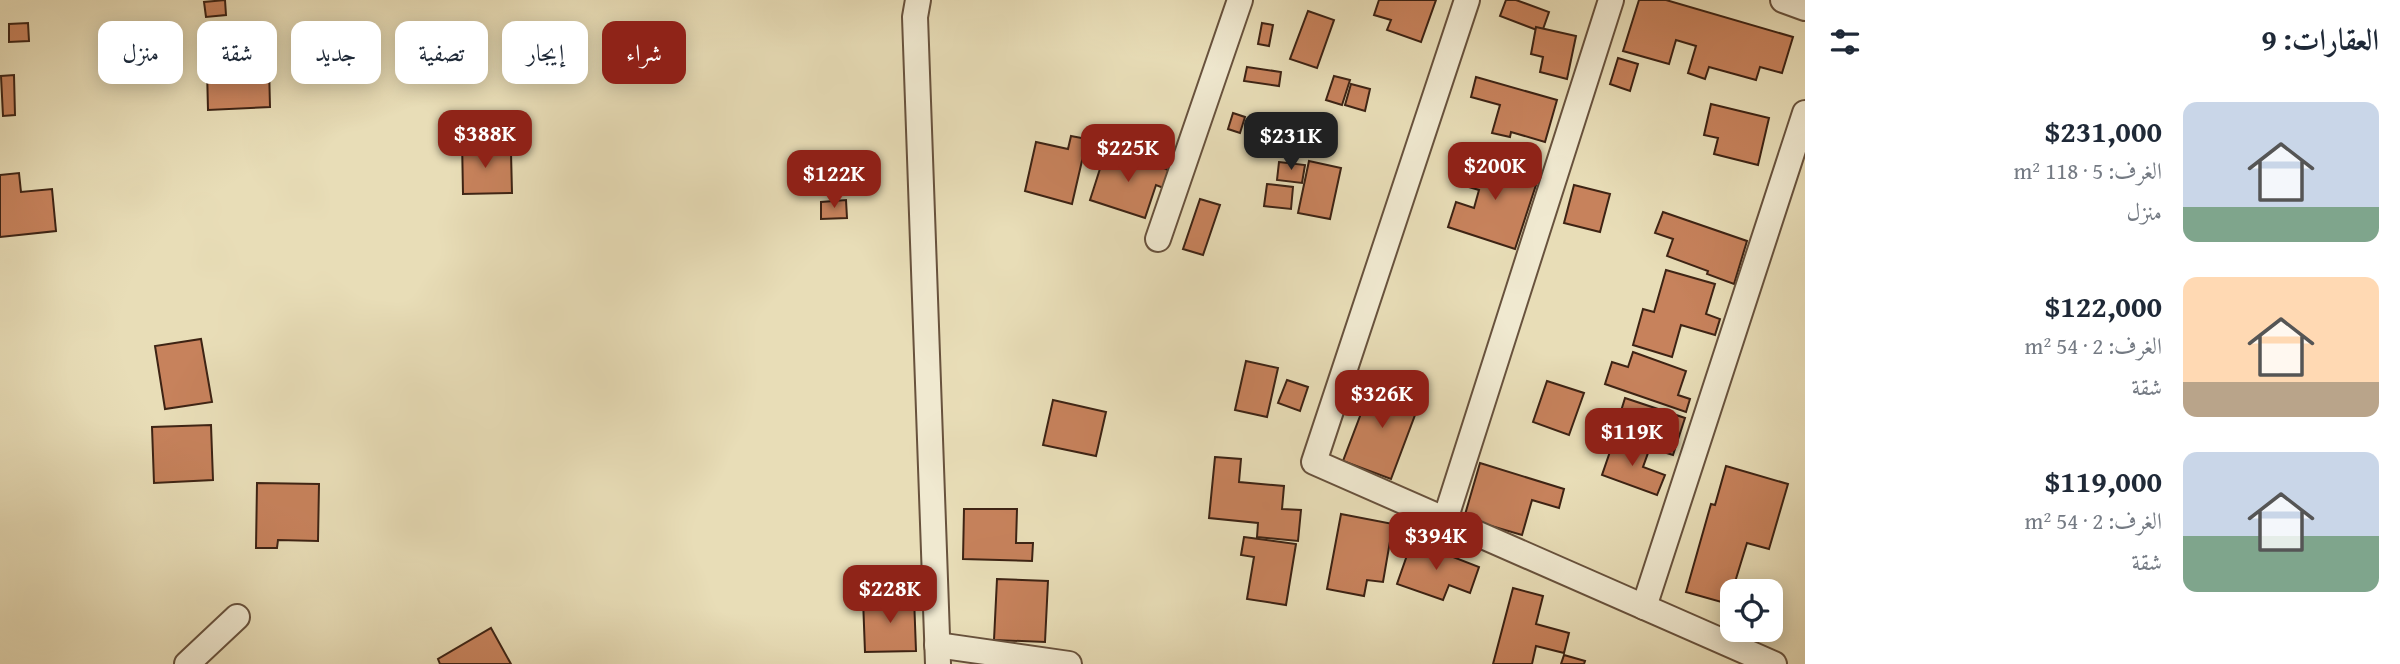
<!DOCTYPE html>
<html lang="ar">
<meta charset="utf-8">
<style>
:root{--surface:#fff;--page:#f2f2f3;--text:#1f2937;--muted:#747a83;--accent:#8f2418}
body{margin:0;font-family:"Gentium Book Plus",Amiri,serif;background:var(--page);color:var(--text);direction:rtl;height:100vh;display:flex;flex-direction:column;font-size:26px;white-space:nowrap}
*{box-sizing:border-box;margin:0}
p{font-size:23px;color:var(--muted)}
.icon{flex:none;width:38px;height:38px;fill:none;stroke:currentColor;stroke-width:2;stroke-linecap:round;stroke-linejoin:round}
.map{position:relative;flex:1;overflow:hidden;direction:ltr}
.details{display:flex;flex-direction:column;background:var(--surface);width:595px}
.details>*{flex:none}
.guide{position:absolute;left:21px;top:21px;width:665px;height:63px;direction:rtl;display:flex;gap:14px}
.fabs{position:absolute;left:1720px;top:579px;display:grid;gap:14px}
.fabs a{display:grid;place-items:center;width:63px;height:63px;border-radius:14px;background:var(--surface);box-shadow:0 4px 18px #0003;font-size:35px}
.price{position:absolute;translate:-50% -60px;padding:0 16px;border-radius:14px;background:var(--accent);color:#fff;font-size:23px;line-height:46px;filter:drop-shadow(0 2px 4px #0008)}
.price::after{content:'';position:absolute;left:50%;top:42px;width:21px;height:16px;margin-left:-10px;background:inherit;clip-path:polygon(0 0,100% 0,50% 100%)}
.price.on{background:#222;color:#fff}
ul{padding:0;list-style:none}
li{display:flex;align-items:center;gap:21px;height:175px;padding:0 21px}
li span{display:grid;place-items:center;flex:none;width:196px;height:140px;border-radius:14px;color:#555}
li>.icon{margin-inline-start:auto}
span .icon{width:84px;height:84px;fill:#fffc;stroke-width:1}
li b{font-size:30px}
h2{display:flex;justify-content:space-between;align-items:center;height:84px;padding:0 21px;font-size:30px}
.pill{padding:0 24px;border-radius:14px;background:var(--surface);box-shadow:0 4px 18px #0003;font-size:24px;line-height:63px}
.pill.on{background:var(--accent);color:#fff}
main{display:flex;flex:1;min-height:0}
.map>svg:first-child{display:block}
</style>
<main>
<section class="details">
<h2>العقارات: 9<svg class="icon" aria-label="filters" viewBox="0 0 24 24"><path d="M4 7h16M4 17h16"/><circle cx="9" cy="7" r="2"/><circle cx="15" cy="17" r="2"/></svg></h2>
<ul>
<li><span style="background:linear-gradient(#c9d6e8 75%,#7fa58c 0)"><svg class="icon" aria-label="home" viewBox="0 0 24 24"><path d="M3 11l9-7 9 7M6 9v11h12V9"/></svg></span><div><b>$231,000</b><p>الغرف: 5 · 118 m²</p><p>منزل</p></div></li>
<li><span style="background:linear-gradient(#ffd9b3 75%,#b9a48a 0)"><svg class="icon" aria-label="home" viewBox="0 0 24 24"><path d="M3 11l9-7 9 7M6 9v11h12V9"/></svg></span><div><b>$122,000</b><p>الغرف: 2 · 54 m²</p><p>شقة</p></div></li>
<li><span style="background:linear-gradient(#c9d6e8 60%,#7fa58c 0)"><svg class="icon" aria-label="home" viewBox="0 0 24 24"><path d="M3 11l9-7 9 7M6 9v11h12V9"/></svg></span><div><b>$119,000</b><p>الغرف: 2 · 54 m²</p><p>شقة</p></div></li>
</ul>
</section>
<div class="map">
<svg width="1805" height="664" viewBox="0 0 1805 664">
<rect width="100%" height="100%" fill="#e8ddb7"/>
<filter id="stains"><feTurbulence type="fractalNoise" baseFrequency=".00286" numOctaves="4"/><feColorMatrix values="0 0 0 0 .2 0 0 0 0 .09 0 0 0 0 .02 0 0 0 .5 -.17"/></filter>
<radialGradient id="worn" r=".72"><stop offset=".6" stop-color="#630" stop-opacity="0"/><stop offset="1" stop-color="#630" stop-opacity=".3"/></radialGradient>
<g fill="#c7825c" stroke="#3d2314" stroke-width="2">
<path d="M225,0L226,15L206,17L204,2Z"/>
<path d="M1379,0H1436L1421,42L1387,30L1391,20L1374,15Z"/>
<path d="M1506,0H1516L1549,12L1542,32L1500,16Z"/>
<path d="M1639,0H1666L1793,37L1782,73L1760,67L1756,80L1709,67L1705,79L1688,73L1696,46L1676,40L1669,64L1623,51Z"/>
<path d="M1308,11L1334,20L1317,68L1290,59Z"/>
<path d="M28,23L29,41L9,42V24Z"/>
<path d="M1262,23L1273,25L1269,46L1258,44Z"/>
<path d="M1536,27L1576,36L1567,79L1540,72L1543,57L1531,54Z"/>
<path d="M1618,58L1638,64L1630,91L1610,84Z"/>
<path d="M269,66L270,107L208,110L207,69Z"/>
<path d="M1247,67L1281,72L1279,86L1244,81Z"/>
<path d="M14,75L15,115L3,116L1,76Z"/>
<path d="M1334,76L1350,80L1342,105L1326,100Z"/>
<path d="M1476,77L1557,100L1545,142L1511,132L1510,137L1492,133L1500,105L1471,97Z"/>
<path d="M1351,84L1370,89L1365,111L1345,105Z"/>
<path d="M1711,104L1769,118L1758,165L1714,154L1718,138L1704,135Z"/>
<path d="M1233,113L1245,117L1240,133L1228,129Z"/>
<path d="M1298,113L1315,115L1310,152L1293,150Z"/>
<path d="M1071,136L1087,139L1072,204L1025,191L1036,142L1068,149Z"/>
<path d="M462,139H479L480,153L511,152L512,193L463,194Z"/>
<path d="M1106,150L1172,171L1166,189L1156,185L1145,218L1090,200Z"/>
<path d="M1491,154L1528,165L1523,181L1536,185L1515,249L1448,227L1456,202L1474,208L1479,190L1462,185L1471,160L1488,165Z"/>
<path d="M1309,161L1341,168L1330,219L1298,213Z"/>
<path d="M1279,162L1305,165L1302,183L1277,180Z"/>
<path d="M19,173L21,192L52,189L56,231L0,237V175Z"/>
<path d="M1267,184L1293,187L1291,209L1264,206Z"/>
<path d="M1574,185L1610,194L1600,232L1564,223Z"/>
<path d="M1200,199L1220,205L1203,255L1183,249Z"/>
<path d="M846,200L847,218L821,219V202Z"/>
<path d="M1663,212L1747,241L1734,284L1707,274L1708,271L1667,256L1673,239L1655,233Z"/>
<path d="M1666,270L1715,284L1706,314L1720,319L1715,335L1681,325L1672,357L1633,345L1643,309L1654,312Z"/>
<path d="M201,339L212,402L165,409L155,346Z"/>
<path d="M1633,352L1686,371L1678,395L1690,399L1686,412L1605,384L1612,362L1628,367Z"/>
<path d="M1246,361L1278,368L1267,417L1235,410Z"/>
<path d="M1287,380L1308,387L1300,411L1278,403Z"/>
<path d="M1547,381L1584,393L1569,435L1533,422Z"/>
<path d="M1373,382L1421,399L1391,479L1343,461Z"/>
<path d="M1625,398L1685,418L1673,455L1634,443L1638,430L1617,424Z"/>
<path d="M1053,400L1106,412L1096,456L1043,445Z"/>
<path d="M211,425L213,480L154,483L152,427Z"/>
<path d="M1614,440L1648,453L1643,467L1665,475L1657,495L1602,475Z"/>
<path d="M1215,457L1241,459L1239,482L1284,486L1282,509L1301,510L1298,541L1257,537L1258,523L1209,518Z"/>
<path d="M1480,463L1564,489L1559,508L1532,500L1522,535L1464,518Z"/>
<path d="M1726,466L1788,484L1769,549L1747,543L1735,582L1752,587L1750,592H1732V605L1686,592L1711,504L1715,505Z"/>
<path d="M257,483L319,484L318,541L278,540L277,548H256Z"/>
<path d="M964,509H1017L1016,543H1033L1032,561L963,559Z"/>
<path d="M1341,514L1393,524L1383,582L1367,580L1364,596L1327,589Z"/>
<path d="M1244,537L1296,544L1286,605L1247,599L1254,557L1241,555Z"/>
<path d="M1412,541L1479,567L1470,593L1449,585L1443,600L1397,584Z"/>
<path d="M997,579L1048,581L1045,642L994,640Z"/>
<path d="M1513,588L1543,596L1536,624L1569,633L1564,653L1536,646L1532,664H1493Z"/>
<path d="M914,597L916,651L865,652L863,599Z"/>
<path d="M491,628L511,664H440L438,659Z"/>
<path d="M1564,655L1585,661L1584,664H1561Z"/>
</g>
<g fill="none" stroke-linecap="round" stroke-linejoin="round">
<g stroke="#68523d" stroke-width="28">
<g id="street">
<path d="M918,0L915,17L938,664"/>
<path d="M1467,0L1314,462L1774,664"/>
<path d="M1783,0L1805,8"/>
<path d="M1158,239L1240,0"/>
<path d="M1445,520L1611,0"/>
<path d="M1644,607L1805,113"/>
<path d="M937,645L1069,664"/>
<path d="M187,664L237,617"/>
</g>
</g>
<use href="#street" stroke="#f0e9d0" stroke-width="24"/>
</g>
<rect width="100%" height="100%" filter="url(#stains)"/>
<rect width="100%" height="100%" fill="url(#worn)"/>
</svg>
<div class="fabs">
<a><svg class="icon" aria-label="locate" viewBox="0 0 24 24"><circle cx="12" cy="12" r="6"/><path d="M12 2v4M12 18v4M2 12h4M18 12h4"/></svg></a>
</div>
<b class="price" style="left:485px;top:170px">$388K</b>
<b class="price on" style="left:1291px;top:172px">$231K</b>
<b class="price" style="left:1128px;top:184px">$225K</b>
<b class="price" style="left:1495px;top:202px">$200K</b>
<b class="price" style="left:834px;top:210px">$122K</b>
<b class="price" style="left:1382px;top:430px">$326K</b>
<b class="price" style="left:1632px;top:468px">$119K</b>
<b class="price" style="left:1436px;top:572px">$394K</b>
<b class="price" style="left:890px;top:625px">$228K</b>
<div class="guide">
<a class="pill on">شراء</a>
<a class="pill">إيجار</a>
<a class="pill">تصفية</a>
<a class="pill">جديد</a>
<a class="pill">شقة</a>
<a class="pill">منزل</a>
</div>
</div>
</main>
